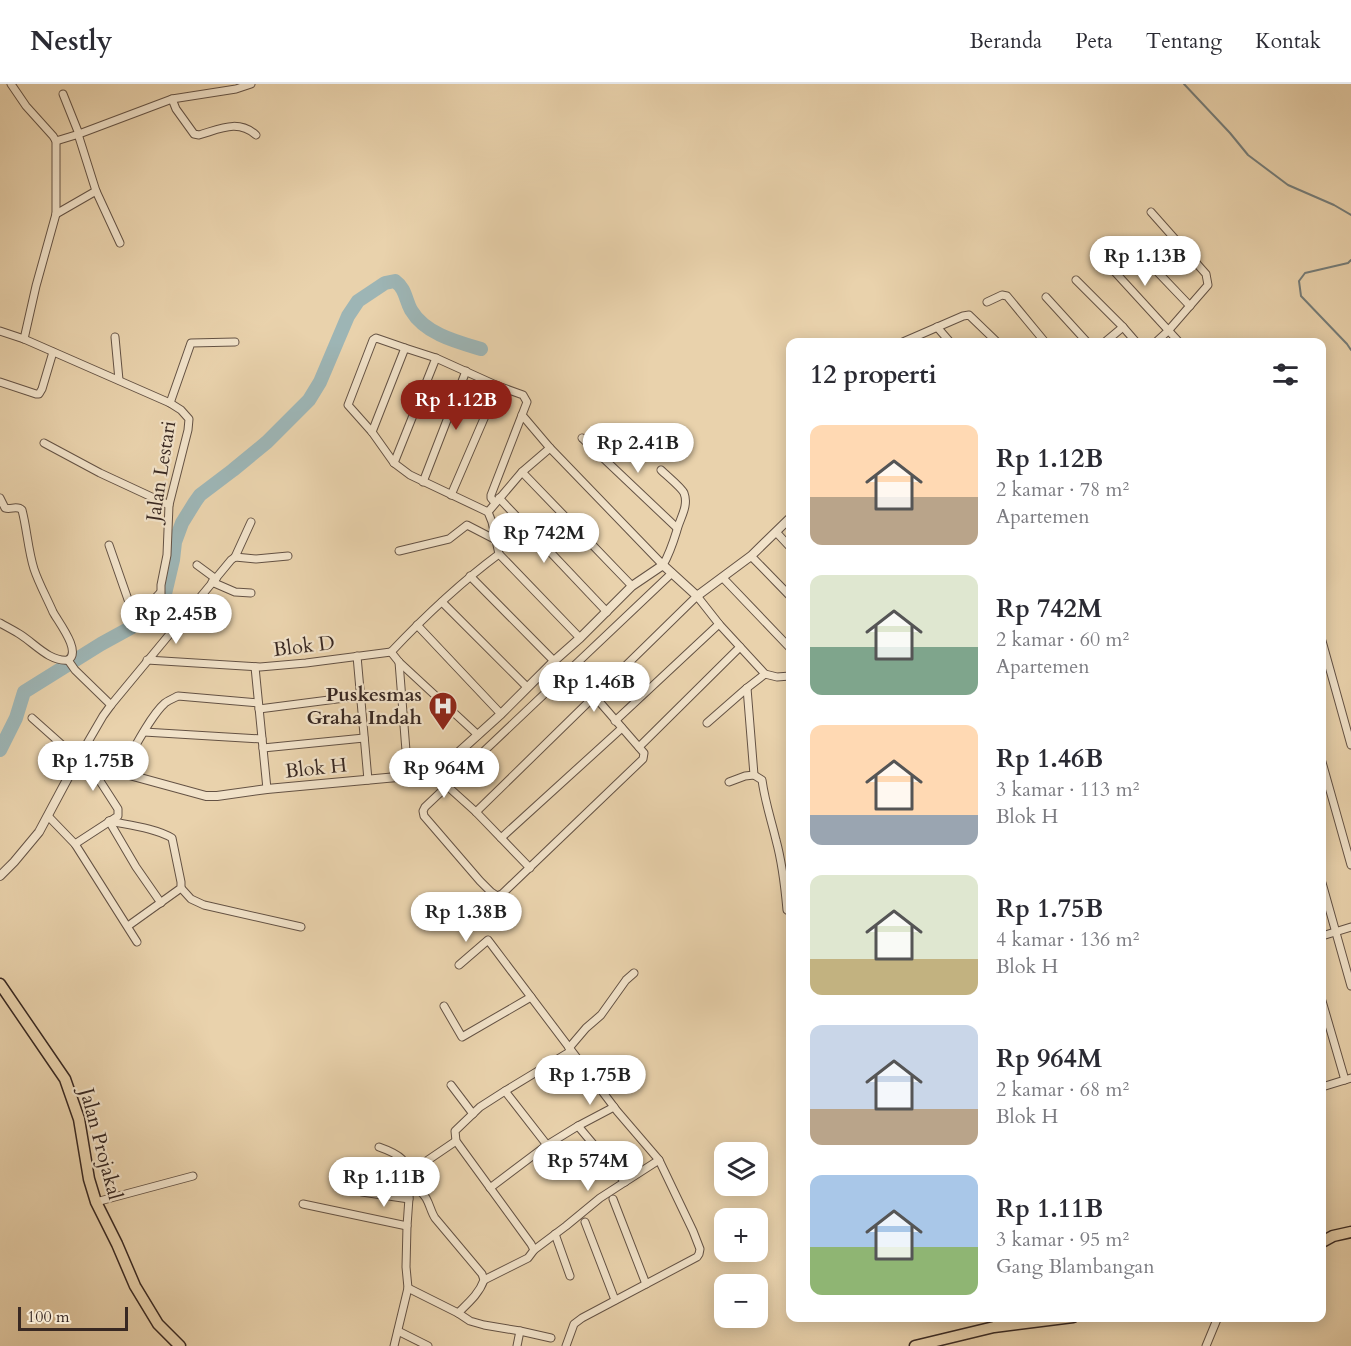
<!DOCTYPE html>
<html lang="id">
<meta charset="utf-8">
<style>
:root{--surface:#fff;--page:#f2f2f3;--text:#2b2b33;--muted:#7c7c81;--line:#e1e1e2;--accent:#8f2418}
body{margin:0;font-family:Cardo,serif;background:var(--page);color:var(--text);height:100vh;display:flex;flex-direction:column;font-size:22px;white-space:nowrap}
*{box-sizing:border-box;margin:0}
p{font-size:20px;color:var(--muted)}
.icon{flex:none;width:33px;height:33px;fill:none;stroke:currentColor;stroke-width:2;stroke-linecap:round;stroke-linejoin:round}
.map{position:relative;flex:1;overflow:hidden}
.details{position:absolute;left:786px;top:254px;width:540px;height:984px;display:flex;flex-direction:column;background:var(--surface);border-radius:12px;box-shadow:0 3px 15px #0003}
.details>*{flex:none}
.fabs{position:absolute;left:714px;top:1058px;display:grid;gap:12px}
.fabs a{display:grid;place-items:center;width:54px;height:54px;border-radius:12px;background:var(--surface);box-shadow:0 3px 15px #0003;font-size:30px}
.scale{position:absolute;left:18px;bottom:15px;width:110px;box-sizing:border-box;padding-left:6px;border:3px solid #382822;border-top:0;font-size:16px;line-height:21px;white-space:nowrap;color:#382822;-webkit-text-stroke:4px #f1e2c9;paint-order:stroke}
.price{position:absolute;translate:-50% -51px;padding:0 14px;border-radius:21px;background:#fff;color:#222;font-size:20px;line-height:39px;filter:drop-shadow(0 2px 3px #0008)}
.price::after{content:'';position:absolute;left:50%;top:36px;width:18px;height:14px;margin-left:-9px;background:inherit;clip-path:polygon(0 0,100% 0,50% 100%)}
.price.selected{background:var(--accent);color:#fff}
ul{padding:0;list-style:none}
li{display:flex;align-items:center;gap:18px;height:150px;padding:0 24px}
li span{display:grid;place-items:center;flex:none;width:168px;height:120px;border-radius:12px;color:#555}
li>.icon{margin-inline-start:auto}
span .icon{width:72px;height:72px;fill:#fffc;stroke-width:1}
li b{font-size:26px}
h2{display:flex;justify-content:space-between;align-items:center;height:72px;padding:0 24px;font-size:26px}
header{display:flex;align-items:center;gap:36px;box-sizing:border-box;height:84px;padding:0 30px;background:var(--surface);border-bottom:2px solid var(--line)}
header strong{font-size:28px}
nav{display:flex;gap:33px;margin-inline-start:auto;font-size:21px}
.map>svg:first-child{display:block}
</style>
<header>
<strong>Nestly</strong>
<nav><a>Beranda</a><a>Peta</a><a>Tentang</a><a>Kontak</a></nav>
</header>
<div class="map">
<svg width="1351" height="1262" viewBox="0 0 1351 1262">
<rect width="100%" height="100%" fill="#e9d2ac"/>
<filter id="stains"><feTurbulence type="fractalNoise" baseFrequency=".00333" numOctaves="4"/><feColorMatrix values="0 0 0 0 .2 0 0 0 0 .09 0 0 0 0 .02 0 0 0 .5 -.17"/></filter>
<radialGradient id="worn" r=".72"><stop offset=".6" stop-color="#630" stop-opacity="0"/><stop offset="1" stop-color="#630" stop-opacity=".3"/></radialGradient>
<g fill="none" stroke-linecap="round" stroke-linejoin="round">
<g stroke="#757d7a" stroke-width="2">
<path d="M1184,0L1230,49L1248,71L1288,101L1334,121L1351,131"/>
<path d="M1351,176L1348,179L1305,189L1299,197L1301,212L1347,260L1351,266"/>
</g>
<path stroke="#9db5b5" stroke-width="14" d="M0,666L16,634L24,608L101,560L132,543L153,524L165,510L173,476L175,458L182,439L195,418L200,411L233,386L267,358L309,316L320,298L348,232L358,217L385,199L395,197C406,205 405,215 411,226C425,250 457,258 481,265"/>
<g stroke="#645244" stroke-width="9">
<g id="minor">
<path d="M11,0L26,22L53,52L56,57V130L36,202L24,255"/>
<path d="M63,10L79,50"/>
<path d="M172,15L176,25L194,50L199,51C220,45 238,35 256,51"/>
<path d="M56,57L79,50L172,15L236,5L251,0"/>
<path d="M96,107L120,159"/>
<path d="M1151,128L1206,190L1208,201L1168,247L1156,258"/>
<path d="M56,130L96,107L78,50"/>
<path d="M1128,157L1190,222"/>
<path d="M1103,175L1179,258"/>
<path d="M1076,196L1123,243L1136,258"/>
<path d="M1046,213L1087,258"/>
<path d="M987,218L1002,211L1007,212L1045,258"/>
<path d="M937,243L950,258"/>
<path d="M0,247L24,255L170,319L181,326L189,335L188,346L169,421L167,471L161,501V512L175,542"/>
<path d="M115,253L119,296"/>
<path d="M903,258L963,232L969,231L997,258"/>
<path d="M1105,258L1123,243"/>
<path d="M0,298L36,310H39L42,305L53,268"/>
<path d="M170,319L191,259L235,258"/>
<path d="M522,331L550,364L663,481C670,469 673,459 677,446C680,434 689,422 684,409C681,403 667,392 661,386"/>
<path d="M372,348L405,264L436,274L498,302L451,411"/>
<path d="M582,354L677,444"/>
<path d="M44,359L100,389L169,421"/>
<path d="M394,379L436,274"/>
<path d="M522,388L632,502"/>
<path d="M423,398L466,287"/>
<path d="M0,414L5,424C11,426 17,421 22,426C27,445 28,466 34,485C39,500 47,514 53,528C59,539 82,568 68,576L75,586L111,621"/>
<path d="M499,414L607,528"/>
<path d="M495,419L491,414V411L527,318L523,311L498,302"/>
<path d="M488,428L522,388L550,364"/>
<path d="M776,448L790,463"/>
<path d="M109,461L132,527L138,530L143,527L160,509"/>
<path d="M399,467L449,455L467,441L496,456"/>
<path d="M499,470L580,554"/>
<path d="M751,472L790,512"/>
<path d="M235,473L251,438"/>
<path d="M197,481L216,495"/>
<path d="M470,492L554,577"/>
<path d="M723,494L790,564"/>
<path d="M212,498L235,508L251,509"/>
<path d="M442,518L527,603"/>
<path d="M0,539C7,543 15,547 21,551C35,560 50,578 68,576"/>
<path d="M417,541L501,630"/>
<path d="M1322,557L1351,661"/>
<path d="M391,568C425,532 460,499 499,470L492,438L488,428L410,391L394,379L372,348L348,321L373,256L376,254L379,255L405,264"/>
<path d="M391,568L399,578L478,651"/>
<path d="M357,572L368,696"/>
<path d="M147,576L260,583L306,579L391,568"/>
<path d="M399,578L408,692"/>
<path d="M255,583L267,705"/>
<path d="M570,584L644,669L643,675L502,810L497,812L491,808L480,797L424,732L423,727L425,723L672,489"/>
<path d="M259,625L360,612"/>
<path d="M32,634L78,675L103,632L111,621L231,476L235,473L256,475L288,472"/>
<path d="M615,637L719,540"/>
<path d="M707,639L747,604L765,590"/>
<path d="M144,648L262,655"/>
<path d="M639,663L740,563"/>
<path d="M263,664L364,654"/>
<path d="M1322,678L1351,781"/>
<path d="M432,686L436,692L476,728L530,784"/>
<path d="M121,688C131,670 150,632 165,619C169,616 174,614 178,612L258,619"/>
<path d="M754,691L762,696C765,718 771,735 776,756C782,778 785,803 787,826L790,828"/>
<path d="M729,698L745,692L754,691L747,604"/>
<path d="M476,728L697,512L719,540L765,590L777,593L790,592"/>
<path d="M48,732L75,760L137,858"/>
<path d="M109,737C128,741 156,744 172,754L181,798V804L128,842"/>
<path d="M109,737L136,783L161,819"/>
<path d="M501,754L622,644"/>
<path d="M75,760L118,732V725L89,680"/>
<path d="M1322,799L1351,902"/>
<path d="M181,804L191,815L204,821L301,843"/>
<path d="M1322,852L1351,843"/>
<path d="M459,881L488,856L617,1027L659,1076L693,1147L700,1165L699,1170L697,1173L582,1234L574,1240L566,1262"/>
<path d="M1322,917L1345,996"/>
<path d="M444,922L462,953L531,913"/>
<path d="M569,964L586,944L601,931L626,896L634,889"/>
<path d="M451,1001L473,1030"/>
<path d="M1322,1003L1351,994"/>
<path d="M505,1007L571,967"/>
<path d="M578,1042L625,1098"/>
<path d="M379,1063C399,1070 410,1076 410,1100"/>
<path d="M409,1089L456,1057"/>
<path d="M490,1104L547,1061L578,1042L614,1023"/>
<path d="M362,1108L409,1115"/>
<path d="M613,1115L646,1200"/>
<path d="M96,1118L193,1092"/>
<path d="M303,1120L407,1142"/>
<path d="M585,1138L615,1216"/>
<path d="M555,1150L570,1192"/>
<path d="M534,1166L566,1142L600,1114L659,1076"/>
<path d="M484,1196L528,1174L534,1166L531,1160L456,1057L455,1047L480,1023L505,1007L547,1061"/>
<path d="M408,1204L458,1229L470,1237L484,1241L520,1247L551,1254"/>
<path d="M398,1247L428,1262"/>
<path d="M394,1262L408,1204L406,1183L407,1142L410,1100C415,1103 422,1108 426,1114C430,1121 431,1128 435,1134L482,1190L484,1196C479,1210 468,1219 458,1229"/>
<path d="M517,1262L520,1247"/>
<path d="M1206,1262L1218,1233"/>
</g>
</g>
<g stroke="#645244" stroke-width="10">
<path id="tertiary" d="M0,792L14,778L39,748L78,675L89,680L206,712H217L267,705L408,692L432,686L449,677L501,630L554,577L580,554L632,502L663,481L697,512L751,472L790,434"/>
</g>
<g stroke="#382822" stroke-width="13">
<g id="primary">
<path d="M0,900L65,995L79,1035L89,1095L96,1118L117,1160L135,1202L158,1240L180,1262"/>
<path d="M1322,1158L1333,1152L1351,1148"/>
<path d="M915,1262L994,1243L1073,1233"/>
</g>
</g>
<use href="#minor" stroke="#f1e2c9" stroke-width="7"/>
<use href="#tertiary" stroke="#f1e2c9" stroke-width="8"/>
<use href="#primary" stroke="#e9d2ac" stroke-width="10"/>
</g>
<defs>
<g id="hospital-pin" transform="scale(1.5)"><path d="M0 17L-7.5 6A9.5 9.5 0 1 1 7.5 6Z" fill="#8f2418" stroke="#f1e2c9"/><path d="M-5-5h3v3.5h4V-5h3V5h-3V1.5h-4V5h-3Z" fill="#fff"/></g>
</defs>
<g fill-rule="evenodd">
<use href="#hospital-pin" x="443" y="622"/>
</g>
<g text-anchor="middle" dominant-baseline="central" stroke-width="4.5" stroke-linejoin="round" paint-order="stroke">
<g font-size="20" fill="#382822" stroke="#f1e2c9">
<text transform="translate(161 387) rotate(-81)">Jalan Lestari</text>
<text transform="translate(304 562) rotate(-7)">Blok D</text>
<text transform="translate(316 684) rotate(-6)">Blok H</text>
<text transform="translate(101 1060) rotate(75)">Jalan Projakal</text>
</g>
<g font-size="20" font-weight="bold" fill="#382822" stroke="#f1e2c9" text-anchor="end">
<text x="422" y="610">Puskesmas<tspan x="422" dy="23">Graha Indah</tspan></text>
</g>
</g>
<rect width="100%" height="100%" filter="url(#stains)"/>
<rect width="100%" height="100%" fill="url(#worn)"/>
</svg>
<div class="fabs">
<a><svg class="icon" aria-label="layers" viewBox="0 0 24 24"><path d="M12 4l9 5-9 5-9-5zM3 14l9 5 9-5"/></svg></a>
<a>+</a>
<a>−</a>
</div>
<div class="scale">100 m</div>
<b class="price" style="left:1145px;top:203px">Rp 1.13B</b>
<b class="price selected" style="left:456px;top:347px">Rp 1.12B</b>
<b class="price" style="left:638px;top:390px">Rp 2.41B</b>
<b class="price" style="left:544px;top:480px">Rp 742M</b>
<b class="price" style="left:176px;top:561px">Rp 2.45B</b>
<b class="price" style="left:594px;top:629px">Rp 1.46B</b>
<b class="price" style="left:93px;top:708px">Rp 1.75B</b>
<b class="price" style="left:444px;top:715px">Rp 964M</b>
<b class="price" style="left:466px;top:859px">Rp 1.38B</b>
<b class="price" style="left:590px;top:1022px">Rp 1.75B</b>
<b class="price" style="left:588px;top:1108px">Rp 574M</b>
<b class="price" style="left:384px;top:1124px">Rp 1.11B</b>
<section class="details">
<h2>12 properti<svg class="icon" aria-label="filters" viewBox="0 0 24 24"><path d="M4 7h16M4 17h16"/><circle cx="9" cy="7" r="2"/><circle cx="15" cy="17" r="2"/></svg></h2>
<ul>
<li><span style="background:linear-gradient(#ffd9b3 60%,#b9a48a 0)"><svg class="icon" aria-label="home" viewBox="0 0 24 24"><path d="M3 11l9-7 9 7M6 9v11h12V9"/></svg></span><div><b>Rp 1.12B</b><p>2 kamar · 78 m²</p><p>Apartemen</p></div></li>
<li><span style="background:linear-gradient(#dfe7d0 60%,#7fa58c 0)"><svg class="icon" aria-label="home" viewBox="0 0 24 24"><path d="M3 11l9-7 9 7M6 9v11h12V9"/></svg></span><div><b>Rp 742M</b><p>2 kamar · 60 m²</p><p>Apartemen</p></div></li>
<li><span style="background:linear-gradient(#ffd9b3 75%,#9aa5b1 0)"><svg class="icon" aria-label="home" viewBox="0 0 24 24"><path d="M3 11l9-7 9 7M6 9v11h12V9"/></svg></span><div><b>Rp 1.46B</b><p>3 kamar · 113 m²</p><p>Blok H</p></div></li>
<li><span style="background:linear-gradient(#dfe7d0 70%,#c2b280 0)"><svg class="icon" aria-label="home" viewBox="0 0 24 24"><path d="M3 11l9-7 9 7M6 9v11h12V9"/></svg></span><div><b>Rp 1.75B</b><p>4 kamar · 136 m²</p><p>Blok H</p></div></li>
<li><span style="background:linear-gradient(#c9d6e8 70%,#b9a48a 0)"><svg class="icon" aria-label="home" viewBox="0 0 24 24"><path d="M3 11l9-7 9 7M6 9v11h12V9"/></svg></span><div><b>Rp 964M</b><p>2 kamar · 68 m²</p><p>Blok H</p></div></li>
<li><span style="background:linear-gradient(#a9c7e8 60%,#8fb573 0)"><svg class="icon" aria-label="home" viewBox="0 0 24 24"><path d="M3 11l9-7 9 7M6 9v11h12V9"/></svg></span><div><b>Rp 1.11B</b><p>3 kamar · 95 m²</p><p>Gang Blambangan</p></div></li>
</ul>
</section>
</div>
